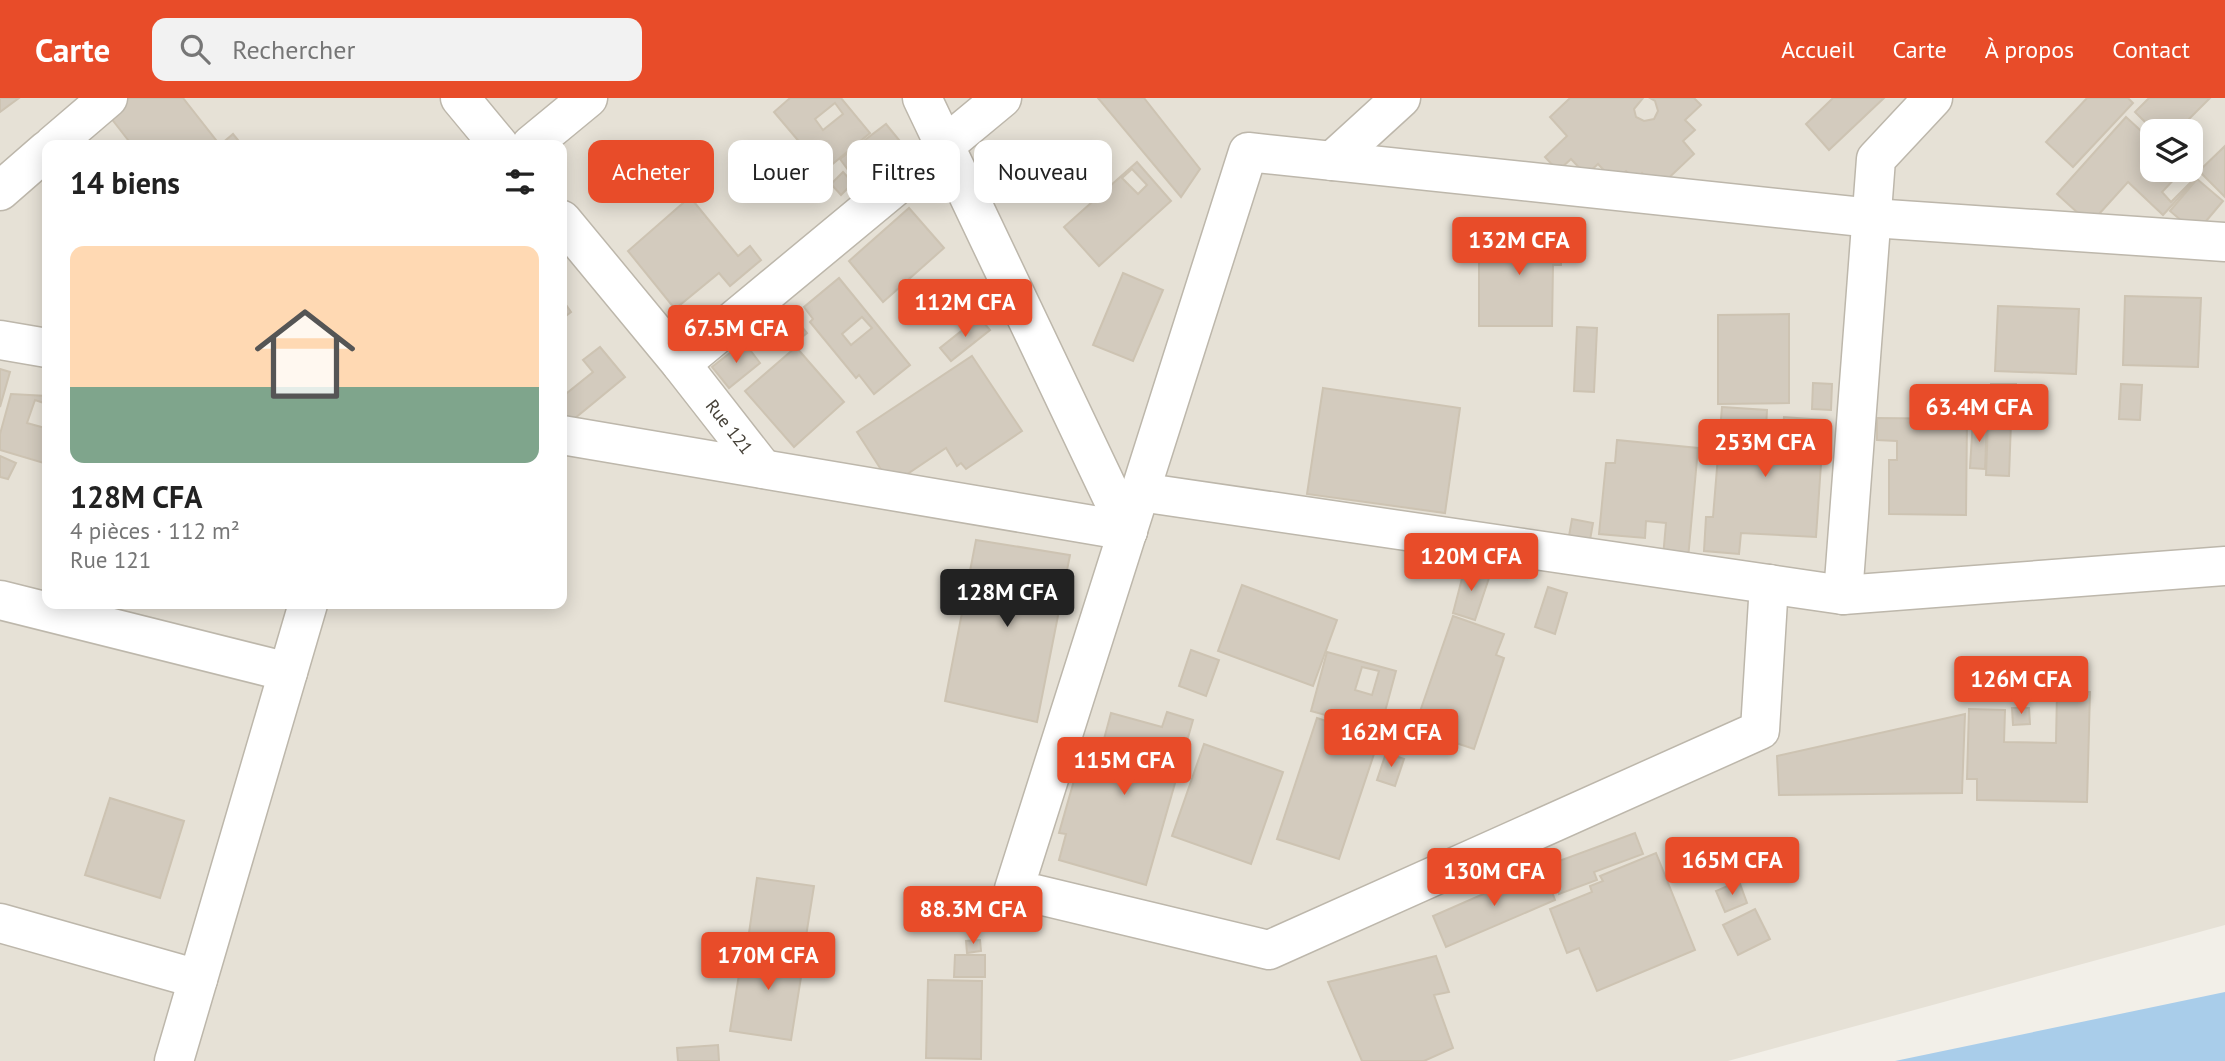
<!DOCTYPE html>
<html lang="fr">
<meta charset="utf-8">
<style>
:root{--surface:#fff;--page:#f2f2f2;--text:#222;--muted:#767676;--accent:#e84c29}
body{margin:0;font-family:"PT Sans",sans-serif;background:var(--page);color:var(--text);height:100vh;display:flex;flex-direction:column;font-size:26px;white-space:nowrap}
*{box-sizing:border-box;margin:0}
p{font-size:23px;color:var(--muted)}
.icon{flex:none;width:38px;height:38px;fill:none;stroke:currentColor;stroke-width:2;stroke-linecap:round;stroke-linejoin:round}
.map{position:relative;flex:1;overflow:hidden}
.side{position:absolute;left:42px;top:42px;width:525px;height:469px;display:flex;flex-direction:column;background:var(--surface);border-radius:14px;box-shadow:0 4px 18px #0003}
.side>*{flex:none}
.top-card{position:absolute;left:588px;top:42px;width:665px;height:63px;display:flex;gap:14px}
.fabs{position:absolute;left:2140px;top:21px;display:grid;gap:14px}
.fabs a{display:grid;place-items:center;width:63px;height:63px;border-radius:14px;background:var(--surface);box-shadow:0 4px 18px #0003;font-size:35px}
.price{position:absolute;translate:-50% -60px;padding:0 16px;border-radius:7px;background:var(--accent);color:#fff;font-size:23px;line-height:46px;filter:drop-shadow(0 2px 4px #0008)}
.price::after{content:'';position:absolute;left:50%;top:42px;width:21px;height:16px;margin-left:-10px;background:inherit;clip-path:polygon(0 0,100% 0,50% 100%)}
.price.on{background:#222;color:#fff}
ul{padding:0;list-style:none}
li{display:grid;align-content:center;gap:14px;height:371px;padding:0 28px}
li span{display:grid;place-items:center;height:217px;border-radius:14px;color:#555}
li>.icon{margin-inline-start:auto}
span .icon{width:126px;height:126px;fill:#fffc;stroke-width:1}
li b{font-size:30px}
h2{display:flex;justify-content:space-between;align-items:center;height:84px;padding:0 28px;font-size:30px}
.chip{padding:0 24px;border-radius:14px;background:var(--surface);box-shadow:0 4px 18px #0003;font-size:24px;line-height:63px}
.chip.on{background:var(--accent);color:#fff}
header{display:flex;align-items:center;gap:42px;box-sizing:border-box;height:98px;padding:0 35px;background:var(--accent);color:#fff}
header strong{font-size:33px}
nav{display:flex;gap:38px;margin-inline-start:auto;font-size:24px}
.search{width:490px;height:63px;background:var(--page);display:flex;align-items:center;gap:18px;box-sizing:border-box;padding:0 24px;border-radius:14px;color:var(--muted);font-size:26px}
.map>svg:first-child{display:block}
</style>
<header>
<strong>Carte</strong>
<div class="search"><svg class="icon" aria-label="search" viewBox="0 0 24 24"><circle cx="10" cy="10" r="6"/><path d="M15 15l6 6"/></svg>Rechercher</div>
<nav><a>Accueil</a><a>Carte</a><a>À propos</a><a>Contact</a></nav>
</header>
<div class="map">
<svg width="2225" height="963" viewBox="0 0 2225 963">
<rect width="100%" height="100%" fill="#f2efe8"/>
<path fill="#e6e1d6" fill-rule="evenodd" d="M0,0H2225V827L1728,963H0ZM2152,33H2191V72H2152ZM47,47H562V506H47Z"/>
<path fill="#a9cdea" d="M2225,894V963H1895Z"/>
<g fill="#d3cbbe" stroke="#cdc3b2" stroke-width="2" fill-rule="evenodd">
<path d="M0,0H19L0,14Z"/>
<path d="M125,0H183L220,47L233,36L242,47H132L107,15Z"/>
<path d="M790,0H841L870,35L824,73L774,14ZM835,5L843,16L823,32L815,21Z"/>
<path d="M1098,0H1144L1200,71L1181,99Z"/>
<path d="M1570,0H1643L1634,11L1636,19L1644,23L1654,21L1658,13L1655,3L1650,0H1694L1701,7L1685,22L1695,32L1683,43L1694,56L1657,91L1642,75L1635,82L1626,73L1614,83L1598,66L1586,77L1571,61L1558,73L1545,59L1567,38L1550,19Z"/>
<path d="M1833,0H1884L1829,52L1806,26Z"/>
<path d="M2087,0H2128L2133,5L2073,69L2046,44Z"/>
<path d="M2149,0H2210L2177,33H2154L2135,14Z"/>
<path d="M2126,19L2152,43V72H2184L2195,82L2163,117L2128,84L2090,126L2057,96ZM2181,74L2191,84L2171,104L2162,94Z"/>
<path d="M886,26L904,48L857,84L840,61Z"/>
<path d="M2225,48V99L2199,73Z"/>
<path d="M1137,64L1171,103L1099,168L1064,129ZM1132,71L1147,87L1138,96L1122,80Z"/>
<path d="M843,74L853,85L841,97L831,86Z"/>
<path d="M2197,81L2223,103L2196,135L2170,113Z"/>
<path d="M690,99L738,158L750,148L761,162L730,188L719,175L675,211L628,153Z"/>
<path d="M909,110L944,150L883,204L849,163Z"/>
<path d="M1491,129H1561V167H1553L1552,228H1479V154H1492Z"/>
<path d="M1123,175L1163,192L1133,263L1093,247Z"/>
<path d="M839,180L910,267L874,296L859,277L856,280L810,224L813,221L804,209ZM862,219L872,230L851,247L842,236Z"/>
<path d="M2125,198L2201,200L2198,269L2123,267Z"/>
<path d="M562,201L571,214L562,221Z"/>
<path d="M1998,208L2079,211L2076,276L1995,273Z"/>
<path d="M787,210L807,235L787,251L767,227Z"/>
<path d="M1789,216V305L1718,306V217Z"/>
<path d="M979,219L990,232L951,263L940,250Z"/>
<path d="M1577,229L1597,230L1594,294L1574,293Z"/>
<path d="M744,244L760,265L729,290L712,269Z"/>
<path d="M600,249L625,279L569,325L562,316V299L593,274L583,262Z"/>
<path d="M796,249L844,304L794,349L745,293Z"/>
<path d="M972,258L1022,333L966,371L961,365L957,368L946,350L891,387L857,334Z"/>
<path d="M0,271L10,274L0,309Z"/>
<path d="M1813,285L1832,286L1831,312L1812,311Z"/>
<path d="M1991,286H2016L2017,320L1991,321Z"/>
<path d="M2121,286L2142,287L2140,322L2119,321Z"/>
<path d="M1323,290L1460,310L1445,415L1307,396Z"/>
<path d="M11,296L47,298V306L35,302L27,325L45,330L47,322V366L0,352V336Z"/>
<path d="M1722,309L1767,312L1766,331L1783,332L1784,319L1824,322L1816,439L1741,435L1739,456L1704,453L1706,419H1713Z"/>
<path d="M1877,320L1967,321L1966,417L1889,416V362H1897V343L1877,342Z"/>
<path d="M1973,321H1987L1985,371L1970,370Z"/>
<path d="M1988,323L2011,324L2009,378L1986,377Z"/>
<path d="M1617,342L1698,350L1688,461L1663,459L1666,425L1646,423L1645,440L1599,436L1606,365H1615Z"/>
<path d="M0,358L16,365L8,381L0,379Z"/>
<path d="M1572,421L1593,425L1590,442L1569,438Z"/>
<path d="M976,442L1070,457L1037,624L945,603Z"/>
<path d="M1465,469L1490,477L1475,522L1453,515Z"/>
<path d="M1242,487L1337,522L1313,588L1218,553Z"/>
<path d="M1548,489L1567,495L1555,536L1535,529Z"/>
<path d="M1453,518L1504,536L1496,557L1504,560L1474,651L1414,631Z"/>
<path d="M1191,552L1219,562L1206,598L1179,588Z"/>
<path d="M1327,554L1396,573L1380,632L1311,613ZM1362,569L1379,573L1372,597L1355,592Z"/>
<path d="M2057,594H2090L2087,704L1977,702V681H1967L1969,611L2005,612L2004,644L2056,645Z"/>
<path d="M2012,610H2029L2030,626L2013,627Z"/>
<path d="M1167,614L1193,622L1146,787L1059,762L1066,736L1059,735L1083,651L1100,656L1111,615L1162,629Z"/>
<path d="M1965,616L1962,695L1779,697L1777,658Z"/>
<path d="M1317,620L1379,641L1339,761L1277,741Z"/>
<path d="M1204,646L1283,674L1251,766L1172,738Z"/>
<path d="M1386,655L1404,661L1395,688L1377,682Z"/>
<path d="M110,700L184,723L160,800L85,777Z"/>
<path d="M1635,735L1643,756L1594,774L1597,782L1559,796L1548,767Z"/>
<path d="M1656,755L1695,852L1597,893L1579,850L1567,855L1550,811L1592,794L1590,788L1603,783L1600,778Z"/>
<path d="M1543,770L1555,802L1446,849L1433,818Z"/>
<path d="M757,780L814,788L804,851L748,842Z"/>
<path d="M1739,783L1747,805L1725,814L1716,793Z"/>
<path d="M1755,811L1770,841L1738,857L1723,827Z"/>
<path d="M980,842L981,853L967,855L966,843Z"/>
<path d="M744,845L805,854L791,942L730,933Z"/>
<path d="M955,857H985V879H954Z"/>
<path d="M1436,858L1449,894L1434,897L1453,950L1424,963H1362L1328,884Z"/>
<path d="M928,882L982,883L981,961L926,960Z"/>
<path d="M718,947L719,963H678L677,950Z"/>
</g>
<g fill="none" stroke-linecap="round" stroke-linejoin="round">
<g stroke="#bdb7ab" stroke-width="41">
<g id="minor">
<path d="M460,0L499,47"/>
<path d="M922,0L1128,433"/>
<path d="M53,47L108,0"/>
<path d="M531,47L588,0"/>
<path d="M1332,63L1401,0"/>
<path d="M0,93L47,52"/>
<path id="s1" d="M562,122L681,266L763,371"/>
<path d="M0,242L47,250"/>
<path d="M681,266L1002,0"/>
<path d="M562,337L1128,433"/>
<path d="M1140,394L1843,497L2225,468"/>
<path d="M1769,486L1760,632L1269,852L1014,791L1248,54L1872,120L2225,144"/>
<path d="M1843,497L1876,61L1933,0"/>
<path d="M0,502L288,574"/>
<path d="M0,825L198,881"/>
<path d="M174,963L308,506"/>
</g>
</g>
<use href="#minor" stroke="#fff" stroke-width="38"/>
</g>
<g text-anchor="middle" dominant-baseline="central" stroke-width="5" stroke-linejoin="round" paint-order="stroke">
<g font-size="18" fill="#454037" stroke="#fff">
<text stroke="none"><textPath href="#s1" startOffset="266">Rue 121</textPath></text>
</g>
</g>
</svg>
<div class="fabs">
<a><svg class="icon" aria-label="layers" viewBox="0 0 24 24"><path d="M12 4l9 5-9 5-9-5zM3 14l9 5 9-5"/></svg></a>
</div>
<b class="price" style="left:1519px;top:179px">132M CFA</b>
<b class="price" style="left:965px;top:241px">112M CFA</b>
<b class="price" style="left:736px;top:267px">67.5M CFA</b>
<b class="price" style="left:1979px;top:346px">63.4M CFA</b>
<b class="price" style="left:1765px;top:381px">253M CFA</b>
<b class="price" style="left:1471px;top:495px">120M CFA</b>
<b class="price on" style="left:1007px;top:531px">128M CFA</b>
<b class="price" style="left:2021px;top:618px">126M CFA</b>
<b class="price" style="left:1391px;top:671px">162M CFA</b>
<b class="price" style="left:1124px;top:699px">115M CFA</b>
<b class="price" style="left:1732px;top:799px">165M CFA</b>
<b class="price" style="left:1494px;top:810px">130M CFA</b>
<b class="price" style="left:973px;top:848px">88.3M CFA</b>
<b class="price" style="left:768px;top:894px">170M CFA</b>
<div class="top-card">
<a class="chip on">Acheter</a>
<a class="chip">Louer</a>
<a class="chip">Filtres</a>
<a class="chip">Nouveau</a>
</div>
<section class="side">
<h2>14 biens<svg class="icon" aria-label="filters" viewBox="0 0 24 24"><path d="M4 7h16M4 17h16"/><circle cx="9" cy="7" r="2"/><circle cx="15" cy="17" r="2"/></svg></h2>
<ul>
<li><span style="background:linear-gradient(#ffd9b3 65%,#7fa58c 0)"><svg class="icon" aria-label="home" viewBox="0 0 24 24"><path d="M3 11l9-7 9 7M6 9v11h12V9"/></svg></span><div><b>128M CFA</b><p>4 pièces · 112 m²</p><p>Rue 121</p></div></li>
</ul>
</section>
</div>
